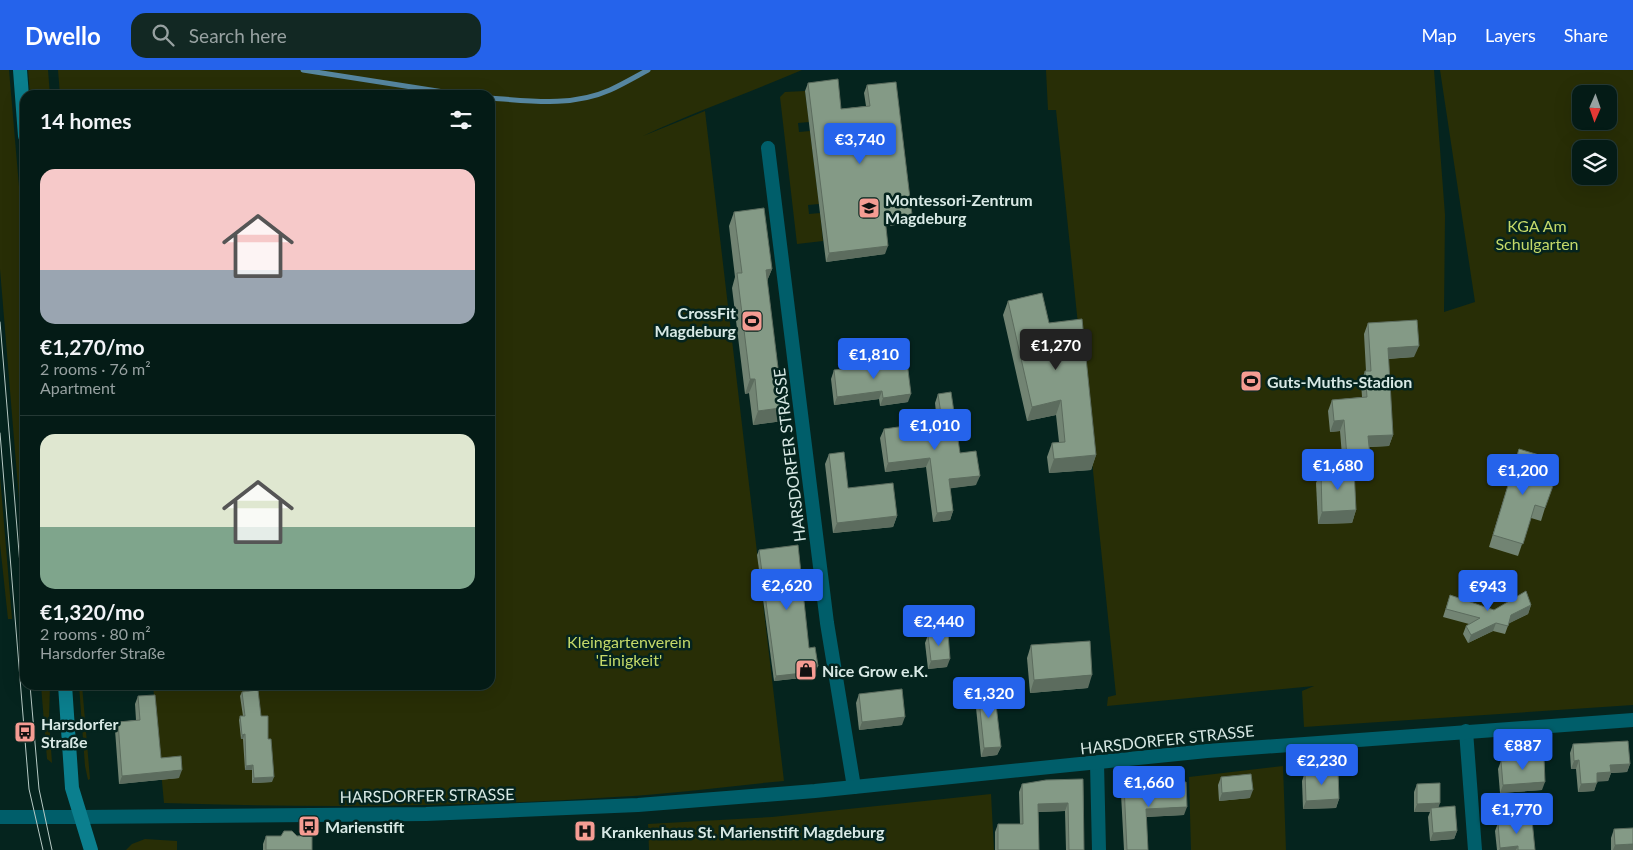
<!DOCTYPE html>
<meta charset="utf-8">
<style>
:root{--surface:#041b16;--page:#122823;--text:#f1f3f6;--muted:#97a1a1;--line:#253935;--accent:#2563eb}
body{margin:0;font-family:Lato,sans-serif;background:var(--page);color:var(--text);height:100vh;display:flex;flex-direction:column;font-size:19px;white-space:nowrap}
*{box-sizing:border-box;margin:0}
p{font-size:16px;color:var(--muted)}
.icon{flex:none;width:28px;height:28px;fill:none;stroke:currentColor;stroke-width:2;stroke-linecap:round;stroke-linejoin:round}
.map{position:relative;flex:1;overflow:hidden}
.side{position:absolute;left:20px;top:20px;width:475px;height:600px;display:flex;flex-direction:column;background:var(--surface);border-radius:15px;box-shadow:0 5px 20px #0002,0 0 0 1px var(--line)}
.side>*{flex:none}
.needle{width:32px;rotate:182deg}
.tools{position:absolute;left:1572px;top:15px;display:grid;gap:10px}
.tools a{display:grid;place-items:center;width:45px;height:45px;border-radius:10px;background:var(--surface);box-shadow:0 5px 20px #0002,0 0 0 1px var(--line);font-size:25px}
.price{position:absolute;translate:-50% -42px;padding:0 11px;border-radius:5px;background:var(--accent);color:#fff;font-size:16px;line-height:32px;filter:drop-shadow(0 1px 2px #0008)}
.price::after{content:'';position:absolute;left:50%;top:30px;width:15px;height:11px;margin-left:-8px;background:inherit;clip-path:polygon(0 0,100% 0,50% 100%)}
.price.selected{background:#222;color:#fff}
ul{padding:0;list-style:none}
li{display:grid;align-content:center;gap:10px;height:265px;padding:0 20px}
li+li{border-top:1px solid var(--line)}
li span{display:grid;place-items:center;height:155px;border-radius:15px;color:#555}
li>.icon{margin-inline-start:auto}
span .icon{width:90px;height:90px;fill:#fffc;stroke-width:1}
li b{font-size:21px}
h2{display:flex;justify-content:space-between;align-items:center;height:60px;padding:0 20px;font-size:21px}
header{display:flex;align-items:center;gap:30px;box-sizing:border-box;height:70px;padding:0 25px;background:var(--accent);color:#fff}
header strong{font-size:24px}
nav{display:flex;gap:28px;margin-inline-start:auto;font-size:18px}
.search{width:350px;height:45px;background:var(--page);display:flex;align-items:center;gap:12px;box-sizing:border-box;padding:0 18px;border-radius:15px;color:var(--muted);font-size:19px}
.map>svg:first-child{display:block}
</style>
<header>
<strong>Dwello</strong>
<div class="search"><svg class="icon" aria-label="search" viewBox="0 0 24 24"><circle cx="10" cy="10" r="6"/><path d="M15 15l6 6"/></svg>Search here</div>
<nav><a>Map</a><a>Layers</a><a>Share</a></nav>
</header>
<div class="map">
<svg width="1633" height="780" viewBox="0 0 1633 780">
<rect width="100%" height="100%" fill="#05241e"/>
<g fill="#282e06" fill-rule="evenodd">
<path d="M0,0H9L25,186V502L0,199Z"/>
<path d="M28,0H48L50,25H30Z"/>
<path d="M58,0H802C751,22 696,41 643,66L705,41L784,711C728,716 671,724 615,727C465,737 314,738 164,733L153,615H490V25H60Z"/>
<path d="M1046,0H1434L1445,145L1444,242L1475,232L1440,0H1633V635L1304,657L1302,621L1314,616L1107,636L1108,627L1116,625L1056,40H1048ZM1581,24H1609V51H1581ZM1581,79H1609V106H1581Z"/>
<path d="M805,21L809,52L798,53L799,62L810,61L819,134L808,135L809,144L820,143L823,171L797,174L780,27L785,22Z"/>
<path d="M0,406L12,549H8L0,474Z"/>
<path d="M41,615H50L49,650L52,693L47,689Z"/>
<path d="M79,615H82L90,709L88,710L85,696Z"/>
<path d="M1283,696L1286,780H1191L1189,707Z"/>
<path d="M991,724L994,780H649L648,754L772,747Z"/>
<path d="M145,769L177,771V780H126L132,774Z"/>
</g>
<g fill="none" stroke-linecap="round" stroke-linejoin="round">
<g stroke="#5686a0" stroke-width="5">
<path d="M303,0L463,25"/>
<path d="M490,28C530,31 572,37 610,20C623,14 635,7 648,0"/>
</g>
<g stroke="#005e6a" stroke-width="14">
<path d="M768,78L827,553L854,717"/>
<path d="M1466,661L1475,780"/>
<path d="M1097,693L1099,780"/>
<path d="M80,747L426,744L638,735L815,721L1207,681L1633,650"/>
</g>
<path stroke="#005e6a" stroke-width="14" d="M0,747H80"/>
<g stroke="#0b7f8e" stroke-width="14">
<path d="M20,0L25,66"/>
<path d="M65,615L72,718L91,780"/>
</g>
<g stroke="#b8cbc6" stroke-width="1">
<path d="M0,252L25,555"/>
<path d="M0,363L29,719L43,780"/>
<path d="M30,615L39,719L52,780"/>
</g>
</g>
<g fill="#728473">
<path d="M808,13L841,39L866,36L864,23L867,15L912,145L909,153L886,156L885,184L826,192L805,21Z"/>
<path d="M734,142L772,199L767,211L779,306L788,337L783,351L753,355L749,323L745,324L732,218L735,207L729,156Z"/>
<path d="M1008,231L1049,253L1096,385L1091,400L1049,403L1047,387L1052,373L1059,372L1056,345L1027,351L1003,245Z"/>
<path d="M1368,253L1414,287L1388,289L1393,365L1389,376L1369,377L1370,386L1366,397L1343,398L1340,361L1330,362L1328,341L1332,330L1362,327L1361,312L1365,301H1366L1364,264Z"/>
<path d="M834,300L908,332L880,336L879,329L834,335L831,309Z"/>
<path d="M938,324L960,383L976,415L950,418L953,441L950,450L933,452L926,397L885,402L880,368L884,359L937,352L935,333Z"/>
<path d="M1519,379L1542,409L1545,438L1541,451L1531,448L1518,486L1489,477L1515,392Z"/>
<path d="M829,384L848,418L897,446L893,457L833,463L825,394Z"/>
<path d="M1321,401L1356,440L1352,453L1318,454L1316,413Z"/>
<path d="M759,480L809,578L816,601L810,607L774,611L757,485Z"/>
<path d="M1450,525L1494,540L1531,535L1528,544L1509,553L1505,564L1493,561L1468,573L1463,564L1466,556L1469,554L1443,547Z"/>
<path d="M928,565L947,597L928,599L925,573Z"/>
<path d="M1031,575L1088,618L1030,623L1027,588Z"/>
<path d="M978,620L1001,677L997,685L981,687L975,628Z"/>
<path d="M242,622L261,646L268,669L272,712L252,713V700H245L243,669H241L239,650L240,646H243L240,626Z"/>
<path d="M859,624L902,655L859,660L856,633Z"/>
<path d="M138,626L161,688L179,708L119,714L115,660L118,652L136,650L135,634Z"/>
<path d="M1573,674L1630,694L1627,702L1611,703L1608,711H1597L1594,721L1578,722L1576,699H1571L1570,683Z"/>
<path d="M1501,691L1542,720L1500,723L1498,699Z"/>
<path d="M1305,702L1339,729L1336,738L1303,739L1302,711Z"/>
<path d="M1221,707L1250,728L1219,731L1218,715Z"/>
<path d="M1083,709L1084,780H1066L1065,741L1038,742L1039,780H995V762L998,754H1020L1019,722L1022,714Z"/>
<path d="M1417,714L1439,738L1457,761L1454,769L1430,771L1428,747L1430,742H1414V722Z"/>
<path d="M1124,715L1184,745L1146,747L1148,780H1124L1121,724Z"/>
<path d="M1498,753L1535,780H1497L1495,761Z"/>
<path d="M1614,759L1633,780H1611V768Z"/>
<path d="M266,766L312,780H263V774Z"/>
</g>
<g fill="#5c6c5e">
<path d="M912,145L909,153L882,157L885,148Z"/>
<path d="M888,176L885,184L826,192L829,183Z"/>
<path d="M772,199L766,213V200Z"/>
<path d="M1419,276L1414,287L1384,289L1388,278Z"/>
<path d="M750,309H755L749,323L745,324Z"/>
<path d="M882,321L879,329L834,335L837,327Z"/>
<path d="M911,324L908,332L880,336L883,328Z"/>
<path d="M1061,330L1056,345L1027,351L1032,337Z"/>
<path d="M788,337L783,351L753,355L758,341Z"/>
<path d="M1344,350L1340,361L1330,362L1334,351Z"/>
<path d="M1393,365L1389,376L1364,377L1368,366Z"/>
<path d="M1096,385L1091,400L1049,403L1054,389Z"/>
<path d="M1370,386L1366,397L1343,398L1347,387Z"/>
<path d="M930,388L926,397L885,402L888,393Z"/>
<path d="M980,406L976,415L946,419L949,409Z"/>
<path d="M1356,440L1352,453L1318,454L1322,442Z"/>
<path d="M953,441L950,450L933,452L937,443Z"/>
<path d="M897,446L893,457L833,463L837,453Z"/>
<path d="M1531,535L1528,544L1508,554L1511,545Z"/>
<path d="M1496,553L1493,561L1468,573L1471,565Z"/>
<path d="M950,589L947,597L928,599L931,591Z"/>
<path d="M818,596L816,601L810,607L774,611L776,606Z"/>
<path d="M1092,605L1088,618L1030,623L1034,610Z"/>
<path d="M905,647L902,655L859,660L862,652Z"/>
<path d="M245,664L243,669H241L242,665Z"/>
<path d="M1001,677L997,685L981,687L984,678Z"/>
<path d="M1579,690L1576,699H1571L1574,691Z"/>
<path d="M1630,694L1627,702L1611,703L1608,711L1594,712L1597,703L1610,695Z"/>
<path d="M253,695L252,700H245L246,696Z"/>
<path d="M182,700L179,708L119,714L122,706Z"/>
<path d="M274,707L272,712L252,713L254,708Z"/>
<path d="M1545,712L1542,720L1500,723L1503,715Z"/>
<path d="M1597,713L1594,721L1578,722L1581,714Z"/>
<path d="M1253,720L1250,728L1219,731L1222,723Z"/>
<path d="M1339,729L1336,738L1303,739L1306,731Z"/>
<path d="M1068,733L1065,741L1035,742L1038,734Z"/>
<path d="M1440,733L1437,742L1431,738L1430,742H1414L1417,734Z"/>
<path d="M1187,737L1184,745L1143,747L1146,739Z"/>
<path d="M1457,761L1454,769L1430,771L1433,763Z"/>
<path d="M1633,774V780H1613L1615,775Z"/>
<path d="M1518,776L1516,780H1499L1500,778Z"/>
</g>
<g fill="#849a86" stroke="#5c6c5e">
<path d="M838,9L841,39L870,36L867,15L896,12L912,145L885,148L888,176L829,183L808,13Z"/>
<path d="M764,138L772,199L766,200L779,306L784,305L788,337L758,341L755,309H750L737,203H742L734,142Z"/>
<path d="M1042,223L1049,253L1082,249L1096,385L1054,389L1052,373L1065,372L1061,330L1032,337L1008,231Z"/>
<path d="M1417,250L1419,276L1388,278L1393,365L1368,366L1370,386L1347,387L1344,350L1334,351L1332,330L1367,327L1365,301H1371L1368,253Z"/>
<path d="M907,292L911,324L883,328L882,321L837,327L834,300Z"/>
<path d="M951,322L960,383L976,381L980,406L949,409L953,441L937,443L930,388L888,393L884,359L942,351L938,324Z"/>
<path d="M1519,379L1549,388L1542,409L1554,413L1545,438L1535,435L1523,474L1493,465Z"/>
<path d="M844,382L848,418L893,413L897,446L837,453L829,384Z"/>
<path d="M1354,399L1356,440L1322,442L1321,401Z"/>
<path d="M798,475L809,578L815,577L818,596L812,602L776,606L759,480Z"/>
<path d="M1526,521L1531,535L1511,545L1508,556L1496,553L1471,565L1466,556L1480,548L1446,539L1450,525L1494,540Z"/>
<path d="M948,563L950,589L931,591L928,565Z"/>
<path d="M1090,571L1092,605L1034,610L1031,575Z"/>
<path d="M994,618L1001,677L984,678L978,620Z"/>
<path d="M902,619L905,647L862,652L859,624Z"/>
<path d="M258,620L261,646H268V669H271L274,707L254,708L253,695L246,696L245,664L242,665L240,646H245L242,622Z"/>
<path d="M155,625L161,688L181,686L182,700L122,706L118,652L140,650L138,626Z"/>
<path d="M1628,671L1630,694L1610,695L1611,702L1597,703V713L1581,714L1579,690L1574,691L1573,674Z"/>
<path d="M1544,688L1545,712L1503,715L1501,691Z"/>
<path d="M1305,702H1338L1339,729L1306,731Z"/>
<path d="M1251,704L1253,720L1222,723L1221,707Z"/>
<path d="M1083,709L1084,780H1069L1068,733L1038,734L1039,780H998V754H1023L1022,714L1046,710Z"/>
<path d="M1186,712L1187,737L1146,739L1148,780H1127L1124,715Z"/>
<path d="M1440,713V733L1417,734V714Z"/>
<path d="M1455,736L1457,761L1433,763L1431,738Z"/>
<path d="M1532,750L1535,780H1518V776L1500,778L1498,753Z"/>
<path d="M1633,758V774L1615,775L1614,759Z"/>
<path d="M284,761H292L297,766L312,765V780H266V766H281Z"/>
</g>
<defs>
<g id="school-square" transform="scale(1.125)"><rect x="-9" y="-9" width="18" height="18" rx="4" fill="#f59c93" stroke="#05241e"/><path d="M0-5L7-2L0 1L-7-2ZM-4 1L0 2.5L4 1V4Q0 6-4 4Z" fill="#111"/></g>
<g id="stadium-square" transform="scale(1.125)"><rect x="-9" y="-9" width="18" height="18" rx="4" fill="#f59c93" stroke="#05241e"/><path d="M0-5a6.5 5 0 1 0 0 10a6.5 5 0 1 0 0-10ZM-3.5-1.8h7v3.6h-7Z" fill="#111"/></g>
<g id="shop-square" transform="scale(1.125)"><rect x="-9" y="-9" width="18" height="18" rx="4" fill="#f59c93" stroke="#05241e"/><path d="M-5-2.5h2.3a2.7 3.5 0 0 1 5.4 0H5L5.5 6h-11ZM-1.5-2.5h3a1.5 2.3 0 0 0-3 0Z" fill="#111"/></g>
<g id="bus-square" transform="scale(1.125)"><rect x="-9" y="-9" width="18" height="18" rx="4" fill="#f59c93" stroke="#05241e"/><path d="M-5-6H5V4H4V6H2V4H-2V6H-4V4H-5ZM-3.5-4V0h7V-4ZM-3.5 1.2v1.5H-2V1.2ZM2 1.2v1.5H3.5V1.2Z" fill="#111"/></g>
<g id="hospital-square" transform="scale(1.125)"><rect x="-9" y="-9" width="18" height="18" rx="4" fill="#f59c93" stroke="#05241e"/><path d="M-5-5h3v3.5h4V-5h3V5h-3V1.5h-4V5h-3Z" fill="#111"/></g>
</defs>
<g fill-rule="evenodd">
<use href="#school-square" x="869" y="138"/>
<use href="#stadium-square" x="752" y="251"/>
<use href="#stadium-square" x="1251" y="311"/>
<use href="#shop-square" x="806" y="600"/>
<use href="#bus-square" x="25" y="662"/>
<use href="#bus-square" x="309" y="756"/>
<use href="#hospital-square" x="585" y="761"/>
</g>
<g text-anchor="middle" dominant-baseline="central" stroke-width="5" stroke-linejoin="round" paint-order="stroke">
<g font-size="16" font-weight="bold" fill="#d8e9e5" stroke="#05241e" text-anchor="start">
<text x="885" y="129">Montessori-Zentrum<tspan x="885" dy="18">Magdeburg</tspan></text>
<text x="736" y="242" text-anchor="end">CrossFit<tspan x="736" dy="18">Magdeburg</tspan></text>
<text x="1267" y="311">Guts-Muths-Stadion</text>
<text x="822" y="600">Nice Grow e.K.</text>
<text x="41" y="653">Harsdorfer<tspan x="41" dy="18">Straße</tspan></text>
<text x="325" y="756">Marienstift</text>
<text x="601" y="761">Krankenhaus St. Marienstift Magdeburg</text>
</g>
<g font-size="16" fill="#c4d969" stroke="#05241e">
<text x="1537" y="155">KGA Am<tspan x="1537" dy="18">Schulgarten</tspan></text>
<text x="629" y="571">Kleingartenverein<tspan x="629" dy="18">'Einigkeit'</tspan></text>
</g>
<g font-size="16" fill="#d8e9e5" stroke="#05241e">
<text transform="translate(789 385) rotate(-97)">HARSDORFER STRASSE</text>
<text transform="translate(1167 669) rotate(-6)">HARSDORFER STRASSE</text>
<text transform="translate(427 725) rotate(-1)">HARSDORFER STRASSE</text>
</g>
</g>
</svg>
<div class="tools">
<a><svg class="needle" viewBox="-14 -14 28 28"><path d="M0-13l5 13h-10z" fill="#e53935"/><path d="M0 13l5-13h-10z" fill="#97a1a1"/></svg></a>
<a><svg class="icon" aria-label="layers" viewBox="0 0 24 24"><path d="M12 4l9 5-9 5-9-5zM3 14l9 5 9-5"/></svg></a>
</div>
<b class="price" style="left:860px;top:95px">€3,740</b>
<b class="price selected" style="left:1056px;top:301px">€1,270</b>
<b class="price" style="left:874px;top:310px">€1,810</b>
<b class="price" style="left:935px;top:381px">€1,010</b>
<b class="price" style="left:1338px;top:421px">€1,680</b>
<b class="price" style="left:1523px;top:426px">€1,200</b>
<b class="price" style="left:787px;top:541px">€2,620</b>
<b class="price" style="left:1488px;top:542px">€943</b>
<b class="price" style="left:939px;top:577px">€2,440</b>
<b class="price" style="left:989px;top:649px">€1,320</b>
<b class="price" style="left:1523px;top:701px">€887</b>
<b class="price" style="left:1322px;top:716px">€2,230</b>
<b class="price" style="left:1149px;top:738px">€1,660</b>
<b class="price" style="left:1517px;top:765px">€1,770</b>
<section class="side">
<h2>14 homes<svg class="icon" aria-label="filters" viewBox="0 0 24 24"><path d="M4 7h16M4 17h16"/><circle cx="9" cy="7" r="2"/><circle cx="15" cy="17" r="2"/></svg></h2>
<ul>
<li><span style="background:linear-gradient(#f6c9c9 65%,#9aa5b1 0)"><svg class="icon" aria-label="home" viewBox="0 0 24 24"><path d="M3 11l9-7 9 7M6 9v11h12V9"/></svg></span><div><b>€1,270/mo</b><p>2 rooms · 76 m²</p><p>Apartment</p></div></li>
<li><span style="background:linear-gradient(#dfe7d0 60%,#7fa58c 0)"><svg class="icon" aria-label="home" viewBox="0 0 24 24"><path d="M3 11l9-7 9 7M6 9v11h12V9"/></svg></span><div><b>€1,320/mo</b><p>2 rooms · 80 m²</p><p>Harsdorfer Straße</p></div></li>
</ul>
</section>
</div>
